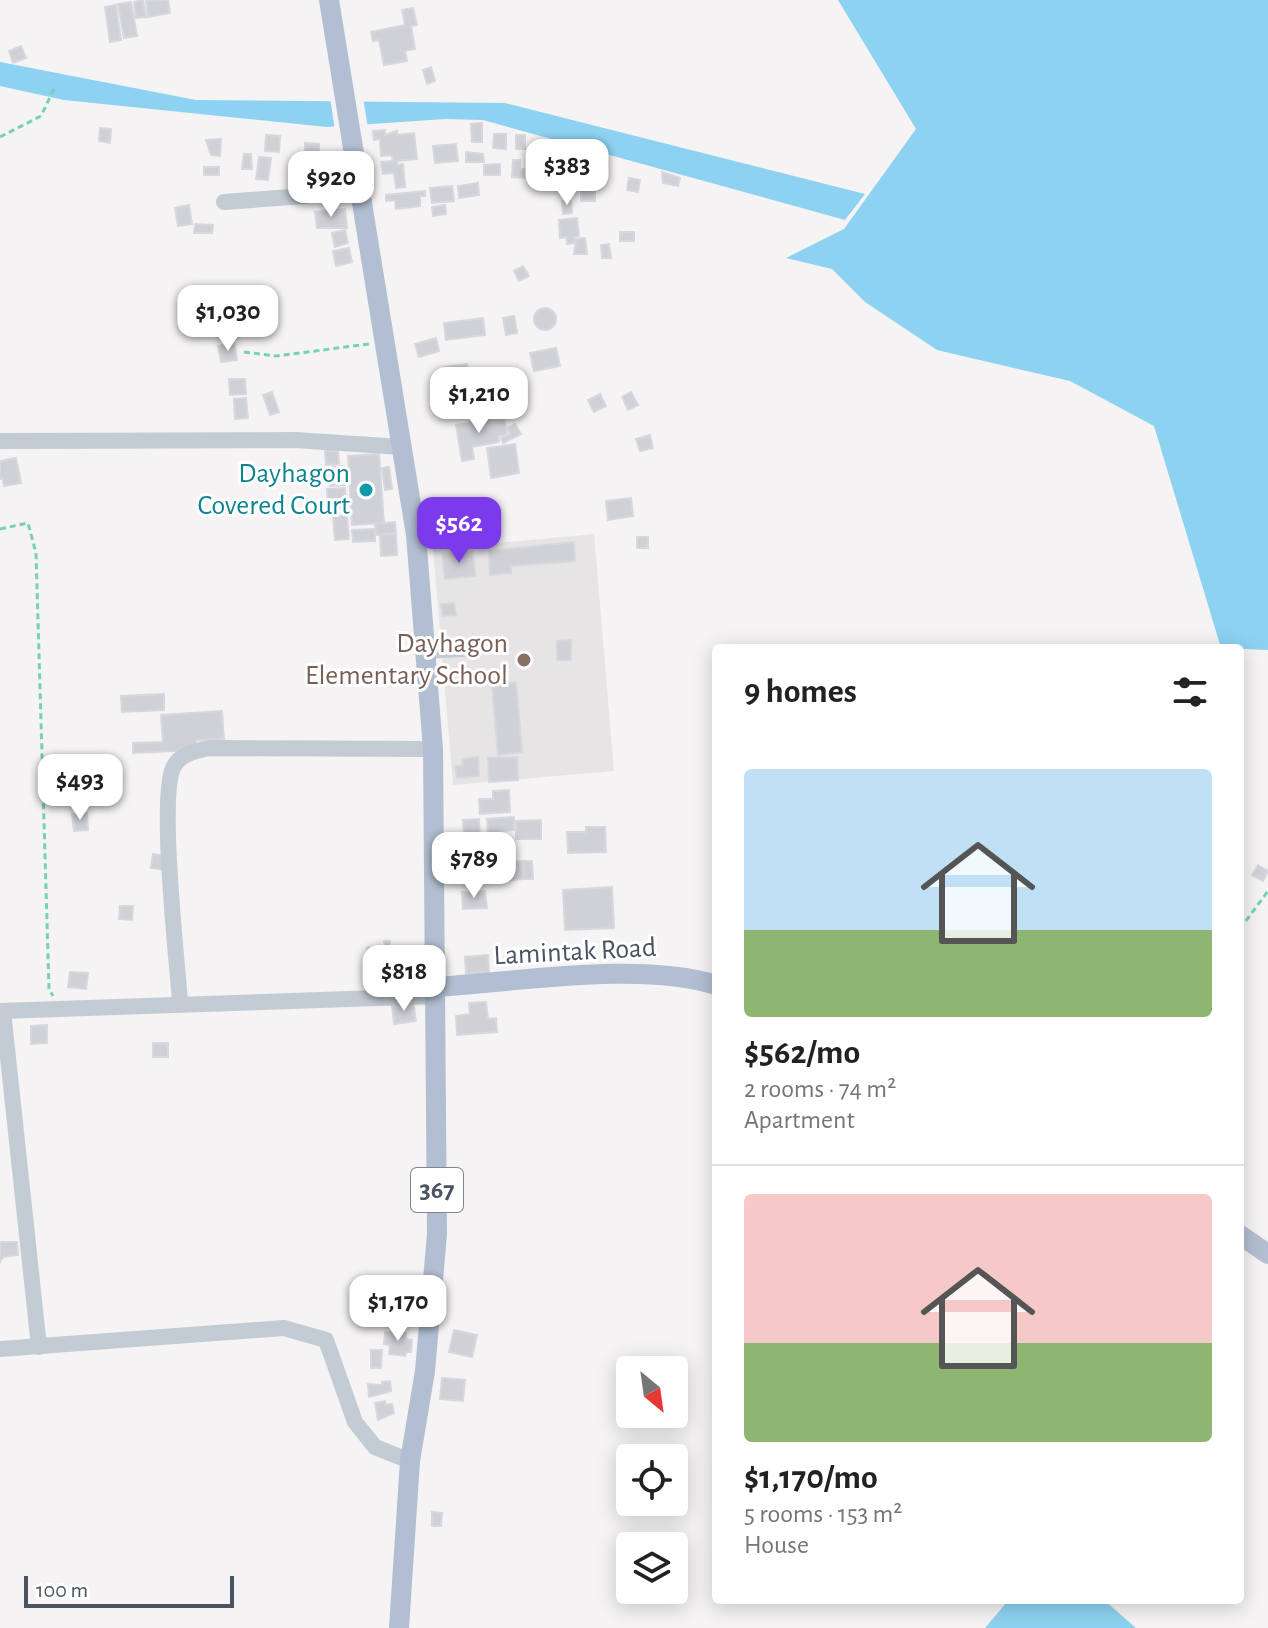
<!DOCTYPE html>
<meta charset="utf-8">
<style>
:root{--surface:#fff;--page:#f6f6f6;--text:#222;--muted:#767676;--line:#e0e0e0;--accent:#7c3aed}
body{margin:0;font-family:"Alegreya Sans",sans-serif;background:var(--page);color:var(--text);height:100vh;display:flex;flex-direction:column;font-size:30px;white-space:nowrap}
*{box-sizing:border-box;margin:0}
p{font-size:26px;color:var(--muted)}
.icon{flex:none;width:44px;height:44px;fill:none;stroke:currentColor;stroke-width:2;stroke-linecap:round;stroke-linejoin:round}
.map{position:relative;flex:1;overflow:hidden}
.details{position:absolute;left:712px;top:644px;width:532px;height:960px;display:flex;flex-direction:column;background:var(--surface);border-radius:8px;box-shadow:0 4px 20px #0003}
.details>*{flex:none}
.needle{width:52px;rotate:151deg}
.fabs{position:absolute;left:616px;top:1356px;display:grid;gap:16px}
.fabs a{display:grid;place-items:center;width:72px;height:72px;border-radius:8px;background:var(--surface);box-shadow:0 4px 20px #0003;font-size:40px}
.scale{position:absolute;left:24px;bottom:20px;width:210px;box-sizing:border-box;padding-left:8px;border:4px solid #495361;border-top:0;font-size:22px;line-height:28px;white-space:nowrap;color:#495361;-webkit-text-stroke:6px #fff;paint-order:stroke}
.price{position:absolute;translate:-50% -68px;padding:0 18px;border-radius:16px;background:#fff;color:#222;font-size:26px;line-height:52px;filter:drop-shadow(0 2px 4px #0008)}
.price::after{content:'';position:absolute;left:50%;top:48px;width:24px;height:18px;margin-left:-12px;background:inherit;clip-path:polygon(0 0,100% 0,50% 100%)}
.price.current{background:var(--accent);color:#fff}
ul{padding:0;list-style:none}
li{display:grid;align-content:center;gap:16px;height:424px;padding:0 32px}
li+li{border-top:2px solid var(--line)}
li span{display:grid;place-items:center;height:248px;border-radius:8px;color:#555}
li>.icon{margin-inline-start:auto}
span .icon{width:144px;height:144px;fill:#fffc;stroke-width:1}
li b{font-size:34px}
h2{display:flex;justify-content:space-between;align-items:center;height:96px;padding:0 32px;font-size:34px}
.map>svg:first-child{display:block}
</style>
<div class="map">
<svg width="1268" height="1628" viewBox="0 0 1268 1628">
<rect width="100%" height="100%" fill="#f5f3f3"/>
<path fill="#e6e4e5" d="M594,534L614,771L453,785L433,549Z"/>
<g fill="#8dd2f1">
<path d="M838,0H1268V650L1221,648L1154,426L1070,381L937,350L865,302L832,269L786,258L844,229L916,129Z"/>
<path d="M0,62L196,100L505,103L865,194L845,220L483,120L445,119L327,127L64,100L0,86Z"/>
<path d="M1017,1600H1104L1136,1628H985L1007,1602Z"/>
</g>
<path fill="#f5f3f3" d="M330,97H363L368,128L335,131Z"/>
<g fill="#cfd1d7" stroke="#d7d8de" stroke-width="2">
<path d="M143,0L146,17L136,18L134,2Z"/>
<path d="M168,0L170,13L148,17L146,1Z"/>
<path d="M131,2L137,36L124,38L118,4Z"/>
<path d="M116,5L121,40L110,42L105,7Z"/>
<path d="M413,8L417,25L411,26L415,49L405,51L407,61L384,65L379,40L373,41L371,32L405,25L402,10Z"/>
<path d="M21,46L26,58L13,63L9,51Z"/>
<path d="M431,67L435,81L427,84L423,70Z"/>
<path d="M482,123V142H472L471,124Z"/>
<path d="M100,128L111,129L110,143L99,141Z"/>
<path d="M385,130V135L397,131V135L414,133L417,159L397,161V165L403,164L405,187L396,188L394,173L383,174L381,162L393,161L392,155L381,156L380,139L374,140L373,131Z"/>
<path d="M494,134H506V149L493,148Z"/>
<path d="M266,135L280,136L279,152L265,151Z"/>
<rect x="516" y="135" width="9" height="14"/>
<path d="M221,139L220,156L211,155L206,140Z"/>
<path d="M305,143L319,144V154L305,153Z"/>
<path d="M456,144L458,161L435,163L433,146Z"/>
<path d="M540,144L558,146L556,157L538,154Z"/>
<path d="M466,152L483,154L484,162H466Z"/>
<path d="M244,154H251L252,169H242Z"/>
<path d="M574,156L586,157L584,169L572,167Z"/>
<path d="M259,157L271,158L268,180L256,179Z"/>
<path d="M591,159L608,162L606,174L589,167Z"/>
<path d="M513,160H520V169H526V178L512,177Z"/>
<path d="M500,164V175H484V165Z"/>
<rect x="204" y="167" width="15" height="8"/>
<path d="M548,168L560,169L558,186L534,183L535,171L548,172Z"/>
<path d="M662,172L680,178L678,186L663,183Z"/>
<path d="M629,178L640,180L638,192L627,190Z"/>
<path d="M478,183L479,195L459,198L458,186Z"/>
<path d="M452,186L454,201L432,203L430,188Z"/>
<path d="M595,189V201H581V190Z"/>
<path d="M425,191V196H420V206L396,209L395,200L386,201V195Z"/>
<path d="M562,201H571L572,213L563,214Z"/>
<path d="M189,205L192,224L178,226L175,208Z"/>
<path d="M445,205L446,214L433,216L432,207Z"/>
<path d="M345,209L347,228H317L315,212Z"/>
<path d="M577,218L579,236L574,237L575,243L567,244L566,237L560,238L559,220Z"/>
<path d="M195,224L213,225L212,233H194Z"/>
<path d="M345,230L348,243L335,247L332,233Z"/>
<rect x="620" y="232" width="14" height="9"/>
<path d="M585,238L587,254H574L576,239Z"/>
<path d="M609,244L611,258H602L601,245Z"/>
<path d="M349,248L352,262L336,266L333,251Z"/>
<path d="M523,266L529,276L519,281L514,271Z"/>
<circle cx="545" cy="319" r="11"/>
<path d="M514,316L517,333L506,335L503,318Z"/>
<path d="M483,318L485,335L446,340L444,323Z"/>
<path d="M436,338L439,351L419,357L415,344Z"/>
<path d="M234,343L237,360L221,362L218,346Z"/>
<path d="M556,348L560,366L534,371L530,353Z"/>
<path d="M467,364L469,383L447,386L444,367Z"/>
<path d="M229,379H245L246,394L230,395Z"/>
<path d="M473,384L475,400L464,402L462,386Z"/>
<path d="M272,392L279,412L270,415L263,395Z"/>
<path d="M631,392L638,405L628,410L622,397Z"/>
<path d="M600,394L606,406L594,412L588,400Z"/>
<path d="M246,398L248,418L235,419L234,399Z"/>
<path d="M504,417L507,434L498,436L499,442L472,447L474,459L462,461L456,425Z"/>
<path d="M515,424L521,434L503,443L501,438L510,434L507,428Z"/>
<path d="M650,435L653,448L640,451L636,439Z"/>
<path d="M515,444L519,473L491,478L487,448Z"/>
<path d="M325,451H338L339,464L326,465Z"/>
<path d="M379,454L384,523L352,525L348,456Z"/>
<path d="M16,458L21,483L4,486L3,479H0V461Z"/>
<path d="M344,466L345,485L330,486L329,467Z"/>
<path d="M389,467L392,489L385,490L382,468Z"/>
<path d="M345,488L346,508L328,509L327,489Z"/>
<path d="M631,498L633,516L608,520L606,501Z"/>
<path d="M347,515L349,539L335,540L333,516Z"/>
<path d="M439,517L460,519L458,538L438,536Z"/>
<path d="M395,522L396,533L376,535L375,524Z"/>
<path d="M375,529V541L353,542L352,530Z"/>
<path d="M396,534L397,555L381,556L380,535Z"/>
<rect x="637" y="537" width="11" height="11"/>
<path d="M574,542L575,561L511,566V573L490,575L489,551Z"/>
<path d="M473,551L475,576L445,579L442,554Z"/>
<path d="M454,603L456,615L443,616L441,604Z"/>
<path d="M571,640V660H557V641Z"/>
<path d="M516,682L522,752L498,755L492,684Z"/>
<path d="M164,694V710L122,712L121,696Z"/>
<path d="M222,711L224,739L196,740V750L133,753V743L163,742L161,715Z"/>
<path d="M478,757L479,776L457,778L455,766H463L462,759Z"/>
<path d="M517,757L518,780L489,782L488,758Z"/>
<path d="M62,781L80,782L79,796L61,794Z"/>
<path d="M509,790L510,812L480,814L479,799H493V791Z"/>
<path d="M87,813L88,830L74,831L72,814Z"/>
<path d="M514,817V830L500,831L501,842L489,843L487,819Z"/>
<path d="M479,819L480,836L464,837L463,820Z"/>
<path d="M541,820V839H516V821Z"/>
<path d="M586,827H605L606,852L568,853L567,832H586Z"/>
<path d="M153,854L168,856L166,870L151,868Z"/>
<path d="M523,861L524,879L498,881V863Z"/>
<path d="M523,861H532L533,879H524Z"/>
<path d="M1258,865L1268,871L1263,881L1252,875Z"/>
<path d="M612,887L614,928L565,930L563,890Z"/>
<path d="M485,891L487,908L463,909L462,892Z"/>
<path d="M120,906H133L132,920L119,919Z"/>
<path d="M384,941H390L389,966L369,968L367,948L385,946Z"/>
<path d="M421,951L423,974L407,975L405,952Z"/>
<path d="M488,955L489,972L466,974L465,957Z"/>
<path d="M70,972L88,973L86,989L68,987Z"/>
<path d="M413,1002L416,1021L394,1024L392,1005Z"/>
<path d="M486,1002L488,1019L496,1018L497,1032L457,1035L456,1016L470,1014L469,1003Z"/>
<path d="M47,1025V1043L31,1044V1026Z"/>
<rect x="153" y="1043" width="15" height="14"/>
<path d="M0,1242H17L18,1255L3,1257L0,1262Z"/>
<path d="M454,1330L477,1335L472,1357L449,1352Z"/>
<path d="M385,1332L406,1333V1339L412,1340L411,1352H406L405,1356L389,1354L390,1345L384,1344Z"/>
<path d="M371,1350H382L381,1368H371Z"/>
<path d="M442,1378L465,1380L463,1401L440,1399Z"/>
<path d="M390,1381L391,1391L369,1397L368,1384L382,1385V1382Z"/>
<path d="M385,1401L386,1405L392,1404L394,1413L378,1420L375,1403Z"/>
<path d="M432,1512L442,1513L441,1526H432Z"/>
</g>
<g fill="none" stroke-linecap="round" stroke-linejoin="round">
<g stroke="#77d3af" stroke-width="3" stroke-dasharray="6 4" stroke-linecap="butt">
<path d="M0,137L41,116L54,89"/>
<path d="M244,352L276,356L369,344"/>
<path d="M0,529L28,523L36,553L49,989L53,996"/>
<path d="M1240,929L1268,891"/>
</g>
<g stroke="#c3cbd4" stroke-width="16">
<path d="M224,202L305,196L359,186"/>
<path d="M0,441L295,440L402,447"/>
<path d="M427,651L477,648"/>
<path d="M435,877L489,870"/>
<path d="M180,1003C177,958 159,801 173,768C179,754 196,751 209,748L433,749"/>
<path d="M0,1011L437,996"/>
<path d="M3,1011L39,1347"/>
<path d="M0,1349L284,1328L326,1340L355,1422L375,1447L410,1461"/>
</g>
<g stroke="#b2bfd2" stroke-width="20">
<path d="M329,0L416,535L433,749L437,1234L425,1371L410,1461L399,1628"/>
<path d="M436,987C517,982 641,961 716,985"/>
<path d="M1240,1235L1268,1254"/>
</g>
</g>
<circle fill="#0f9aa8" stroke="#fff" stroke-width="3" cx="366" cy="490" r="8"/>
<circle fill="#8d6e63" stroke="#fff" stroke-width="3" cx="524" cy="660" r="8"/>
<g text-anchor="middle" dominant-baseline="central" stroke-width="6" stroke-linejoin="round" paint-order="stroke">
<rect fill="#fff" stroke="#808790" stroke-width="2" x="411" y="1168" width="52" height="44" rx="6"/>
<g font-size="26" font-weight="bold" fill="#495361">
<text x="437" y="1190">367</text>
</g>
<g font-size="28" fill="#0d838f" stroke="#fff" text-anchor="end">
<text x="350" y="474">Dayhagon<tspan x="350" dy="32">Covered Court</tspan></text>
</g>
<g font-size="28" fill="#785e54" stroke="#fff" text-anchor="end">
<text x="508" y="644">Dayhagon<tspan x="508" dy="32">Elementary School</tspan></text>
</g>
<g font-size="28" fill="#495361" stroke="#fff">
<text transform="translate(575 952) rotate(-3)">Lamintak Road</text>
</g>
</g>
</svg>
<div class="fabs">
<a><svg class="needle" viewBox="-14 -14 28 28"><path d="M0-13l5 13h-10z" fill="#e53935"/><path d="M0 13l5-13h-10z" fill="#767676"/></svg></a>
<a><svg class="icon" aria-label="locate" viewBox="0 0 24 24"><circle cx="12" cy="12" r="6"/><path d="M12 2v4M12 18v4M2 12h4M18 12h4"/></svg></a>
<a><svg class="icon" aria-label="layers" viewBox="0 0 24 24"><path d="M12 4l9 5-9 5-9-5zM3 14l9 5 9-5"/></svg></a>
</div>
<div class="scale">100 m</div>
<b class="price" style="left:567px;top:207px">$383</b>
<b class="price" style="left:331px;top:219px">$920</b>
<b class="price" style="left:228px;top:353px">$1,030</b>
<b class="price" style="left:479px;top:435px">$1,210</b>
<b class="price current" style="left:459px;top:565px">$562</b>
<b class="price" style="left:80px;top:822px">$493</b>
<b class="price" style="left:474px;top:900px">$789</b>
<b class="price" style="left:404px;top:1013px">$818</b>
<b class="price" style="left:398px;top:1343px">$1,170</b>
<section class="details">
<h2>9 homes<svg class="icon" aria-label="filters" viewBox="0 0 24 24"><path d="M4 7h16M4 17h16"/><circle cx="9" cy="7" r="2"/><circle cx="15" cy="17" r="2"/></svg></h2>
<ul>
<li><span style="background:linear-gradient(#bfe0f5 65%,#8fb573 0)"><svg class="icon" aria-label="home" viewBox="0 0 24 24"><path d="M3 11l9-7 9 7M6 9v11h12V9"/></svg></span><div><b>$562/mo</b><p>2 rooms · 74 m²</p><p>Apartment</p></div></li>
<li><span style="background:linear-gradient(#f6c9c9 60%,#8fb573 0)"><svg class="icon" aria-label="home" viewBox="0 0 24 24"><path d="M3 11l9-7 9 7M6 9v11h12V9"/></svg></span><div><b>$1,170/mo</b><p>5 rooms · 153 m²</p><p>House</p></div></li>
</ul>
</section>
</div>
